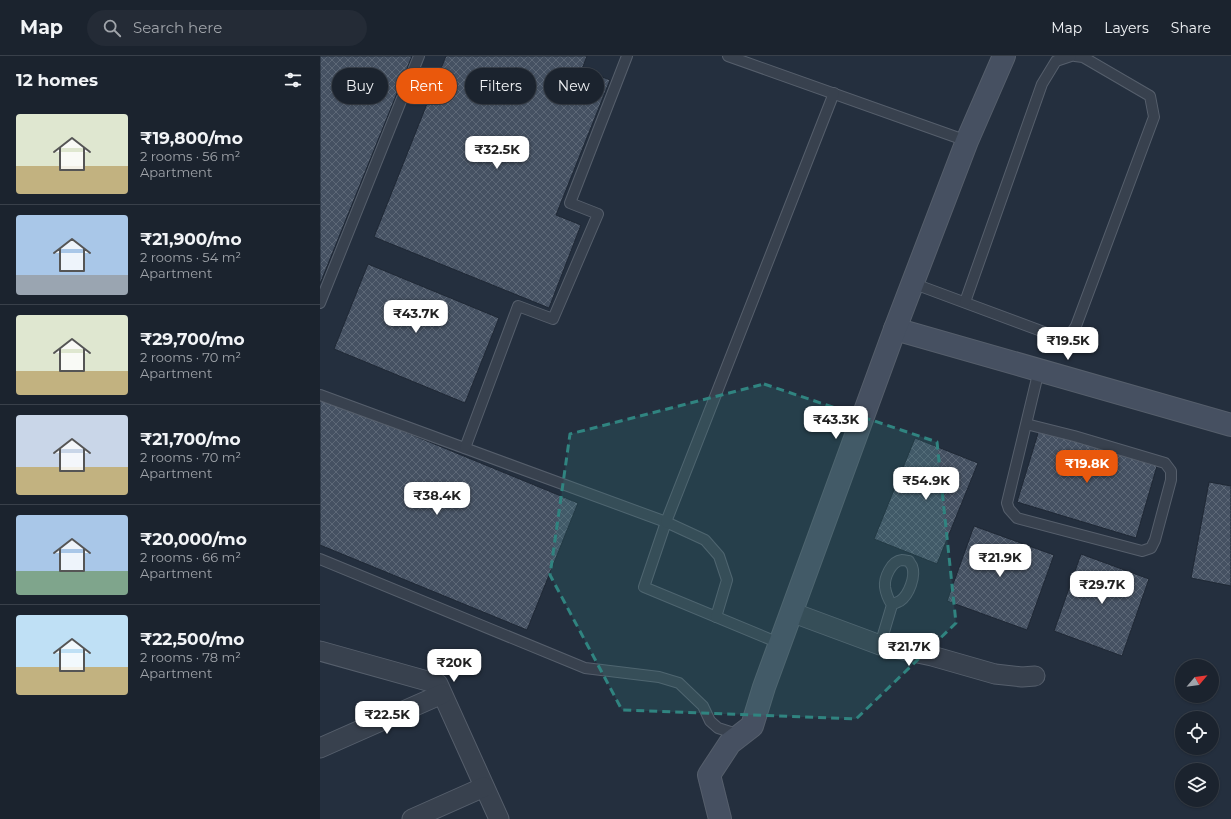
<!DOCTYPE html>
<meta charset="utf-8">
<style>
:root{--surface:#1b232e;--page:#242b36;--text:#f1f3f6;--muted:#a0a4aa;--line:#39404a;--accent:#ea580c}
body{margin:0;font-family:Montserrat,sans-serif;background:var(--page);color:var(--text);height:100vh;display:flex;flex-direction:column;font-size:15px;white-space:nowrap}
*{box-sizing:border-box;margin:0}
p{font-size:13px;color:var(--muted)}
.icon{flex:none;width:22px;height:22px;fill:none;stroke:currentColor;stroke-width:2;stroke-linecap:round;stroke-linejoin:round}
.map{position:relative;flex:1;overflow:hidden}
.panel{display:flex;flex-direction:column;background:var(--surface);width:320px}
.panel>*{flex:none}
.hud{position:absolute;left:12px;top:12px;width:380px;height:36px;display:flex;gap:8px}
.needle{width:26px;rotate:61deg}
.tools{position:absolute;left:855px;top:603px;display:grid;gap:8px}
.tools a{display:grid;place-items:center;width:44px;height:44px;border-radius:50%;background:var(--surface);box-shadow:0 1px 3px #0004,0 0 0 1px var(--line);font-size:20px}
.price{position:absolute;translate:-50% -34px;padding:0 9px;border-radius:8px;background:#fff;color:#222;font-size:13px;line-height:26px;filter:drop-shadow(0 1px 2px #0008)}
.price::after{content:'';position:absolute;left:50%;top:24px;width:12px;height:9px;margin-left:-6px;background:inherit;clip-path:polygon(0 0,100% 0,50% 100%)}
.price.active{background:var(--accent);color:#fff}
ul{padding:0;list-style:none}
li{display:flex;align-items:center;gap:12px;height:100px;padding:0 16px}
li+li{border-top:1px solid var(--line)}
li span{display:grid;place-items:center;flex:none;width:112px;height:80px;border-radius:4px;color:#555}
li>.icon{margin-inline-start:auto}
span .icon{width:48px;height:48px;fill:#fffc;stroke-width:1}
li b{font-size:17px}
h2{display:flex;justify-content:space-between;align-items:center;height:48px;padding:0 16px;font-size:17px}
.pill{padding:0 14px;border-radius:18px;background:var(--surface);box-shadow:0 1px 3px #0004,0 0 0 1px var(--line);font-size:14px;line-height:36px}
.pill.active{background:var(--accent);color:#fff}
header{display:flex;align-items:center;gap:24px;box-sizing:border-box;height:56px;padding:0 20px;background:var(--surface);border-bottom:1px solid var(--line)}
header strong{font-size:19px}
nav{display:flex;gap:22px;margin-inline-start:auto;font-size:14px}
.search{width:280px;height:36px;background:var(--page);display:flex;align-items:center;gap:10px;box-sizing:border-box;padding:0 14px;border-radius:22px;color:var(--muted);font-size:15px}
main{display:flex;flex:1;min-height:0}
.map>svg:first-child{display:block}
</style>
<header>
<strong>Map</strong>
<div class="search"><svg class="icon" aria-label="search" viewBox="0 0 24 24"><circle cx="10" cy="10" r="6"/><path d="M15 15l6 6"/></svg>Search here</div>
<nav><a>Map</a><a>Layers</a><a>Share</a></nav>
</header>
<main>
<section class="panel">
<h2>12 homes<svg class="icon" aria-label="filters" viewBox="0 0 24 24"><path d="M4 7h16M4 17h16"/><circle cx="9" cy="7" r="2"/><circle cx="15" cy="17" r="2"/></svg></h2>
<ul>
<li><span style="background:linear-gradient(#dfe7d0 65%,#c2b280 0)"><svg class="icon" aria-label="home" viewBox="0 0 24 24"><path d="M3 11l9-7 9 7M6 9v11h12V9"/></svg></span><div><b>₹19,800/mo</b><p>2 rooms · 56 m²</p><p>Apartment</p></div></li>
<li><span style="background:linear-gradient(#a9c7e8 75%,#9aa5b1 0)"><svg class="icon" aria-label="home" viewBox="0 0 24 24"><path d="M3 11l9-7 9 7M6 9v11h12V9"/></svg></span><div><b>₹21,900/mo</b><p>2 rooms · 54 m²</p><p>Apartment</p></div></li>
<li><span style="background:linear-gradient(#dfe7d0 70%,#c2b280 0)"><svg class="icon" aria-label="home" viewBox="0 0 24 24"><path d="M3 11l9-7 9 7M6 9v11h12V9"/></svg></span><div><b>₹29,700/mo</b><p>2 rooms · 70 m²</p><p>Apartment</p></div></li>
<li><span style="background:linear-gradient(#c9d6e8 65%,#c2b280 0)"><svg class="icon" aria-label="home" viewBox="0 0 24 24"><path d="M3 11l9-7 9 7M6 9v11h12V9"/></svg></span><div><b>₹21,700/mo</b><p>2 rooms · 70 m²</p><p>Apartment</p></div></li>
<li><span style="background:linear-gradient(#a9c7e8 70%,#7fa58c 0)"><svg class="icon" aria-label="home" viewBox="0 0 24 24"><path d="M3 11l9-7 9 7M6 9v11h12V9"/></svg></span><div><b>₹20,000/mo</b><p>2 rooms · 66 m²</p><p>Apartment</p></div></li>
<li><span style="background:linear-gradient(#bfe0f5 65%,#c2b280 0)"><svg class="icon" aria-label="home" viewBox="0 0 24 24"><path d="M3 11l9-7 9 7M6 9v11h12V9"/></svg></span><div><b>₹22,500/mo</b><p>2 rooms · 78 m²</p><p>Apartment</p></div></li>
</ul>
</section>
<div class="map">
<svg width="911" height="763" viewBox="0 0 911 763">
<defs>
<pattern id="building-cross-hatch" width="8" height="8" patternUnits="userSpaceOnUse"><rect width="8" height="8" fill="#455162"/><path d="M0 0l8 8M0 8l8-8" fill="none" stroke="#5d6877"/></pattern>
</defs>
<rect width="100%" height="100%" fill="#242f3e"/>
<g fill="url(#building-cross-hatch)" stroke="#1f2835">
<path d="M0,0H92L0,228Z"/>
<path d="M126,0H267L262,13L290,24L236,159L261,169L229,252L54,181Z"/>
<path d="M48,208L179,262L145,347L14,293Z"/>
<path d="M0,341L258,447L207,574L0,489Z"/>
<path d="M719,374L837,410L816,482L697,446Z"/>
<path d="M595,382L658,407L617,508L554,483Z"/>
<path d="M889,426L911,430V530L871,522Z"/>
<path d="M654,470L734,499L707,574L627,545Z"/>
<path d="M761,498L829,523L802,600L734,575Z"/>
</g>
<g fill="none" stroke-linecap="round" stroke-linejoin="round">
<g stroke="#565f6c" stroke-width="12">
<g id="lane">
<path d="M408,0L647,85"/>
<path d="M592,227L740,282L750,279L756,270L834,61L830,40L763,1L755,0"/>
<path d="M645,246L722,28L736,5L751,0"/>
<path d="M0,247L99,0"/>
<path d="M0,339L346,466L324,531L459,587"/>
<path d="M706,368L754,380L845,407L851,415V424L835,484L831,492L822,495L697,462L689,453L687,447L719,314"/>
<path d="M145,392L198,250L233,263L278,158L250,147L307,0"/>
<path d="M0,503L265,612L339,621L359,627L383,650L390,665L398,672L420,679"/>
<path d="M396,561L407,524L399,500L385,484L346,466L514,37"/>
<path d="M560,589L572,549C568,543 566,538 565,531C564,522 571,505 582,504C585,504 587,505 589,505C589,506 592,510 592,510C596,520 589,539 580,545C578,546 575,547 572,549"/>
</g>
</g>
<g stroke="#565f6c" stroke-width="21">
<g id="street">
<path d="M471,556L560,589L612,600L675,618L702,621L715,620"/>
<path d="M0,595L118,628L179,763"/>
<path d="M0,692L122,638"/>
<path d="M92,763L164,731"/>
</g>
</g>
<g stroke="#565f6c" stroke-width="24">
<g id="secondary">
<path d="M575,273L911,369"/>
<path d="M400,763L389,719L410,687L432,670L444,631L575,273L647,85L684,0"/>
</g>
</g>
<use href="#lane" stroke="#38414e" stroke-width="10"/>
<use href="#street" stroke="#38414e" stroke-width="19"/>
<use href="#secondary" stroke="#465061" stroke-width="22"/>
</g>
<path fill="#308480" fill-opacity="0.2" stroke="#308480" stroke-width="3" stroke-dasharray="8 5" stroke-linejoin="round" d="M444,328L617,386L636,567L536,663L302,654L230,519L250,378Z"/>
</svg>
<div class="tools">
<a><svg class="needle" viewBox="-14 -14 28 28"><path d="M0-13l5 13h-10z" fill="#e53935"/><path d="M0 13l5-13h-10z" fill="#a0a4aa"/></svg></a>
<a><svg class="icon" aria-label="locate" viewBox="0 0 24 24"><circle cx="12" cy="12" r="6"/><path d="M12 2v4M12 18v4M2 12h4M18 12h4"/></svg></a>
<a><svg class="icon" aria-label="layers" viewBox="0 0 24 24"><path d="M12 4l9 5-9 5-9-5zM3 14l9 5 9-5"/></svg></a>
</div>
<b class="price" style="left:177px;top:114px">₹32.5K</b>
<b class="price" style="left:96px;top:278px">₹43.7K</b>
<b class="price" style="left:748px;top:305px">₹19.5K</b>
<b class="price" style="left:516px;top:384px">₹43.3K</b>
<b class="price active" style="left:767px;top:428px">₹19.8K</b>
<b class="price" style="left:606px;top:445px">₹54.9K</b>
<b class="price" style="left:117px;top:460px">₹38.4K</b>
<b class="price" style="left:680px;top:522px">₹21.9K</b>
<b class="price" style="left:782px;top:549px">₹29.7K</b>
<b class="price" style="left:589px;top:611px">₹21.7K</b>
<b class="price" style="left:134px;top:627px">₹20K</b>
<b class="price" style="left:67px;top:679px">₹22.5K</b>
<div class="hud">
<a class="pill">Buy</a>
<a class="pill active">Rent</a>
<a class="pill">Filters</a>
<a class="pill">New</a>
</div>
</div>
</main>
